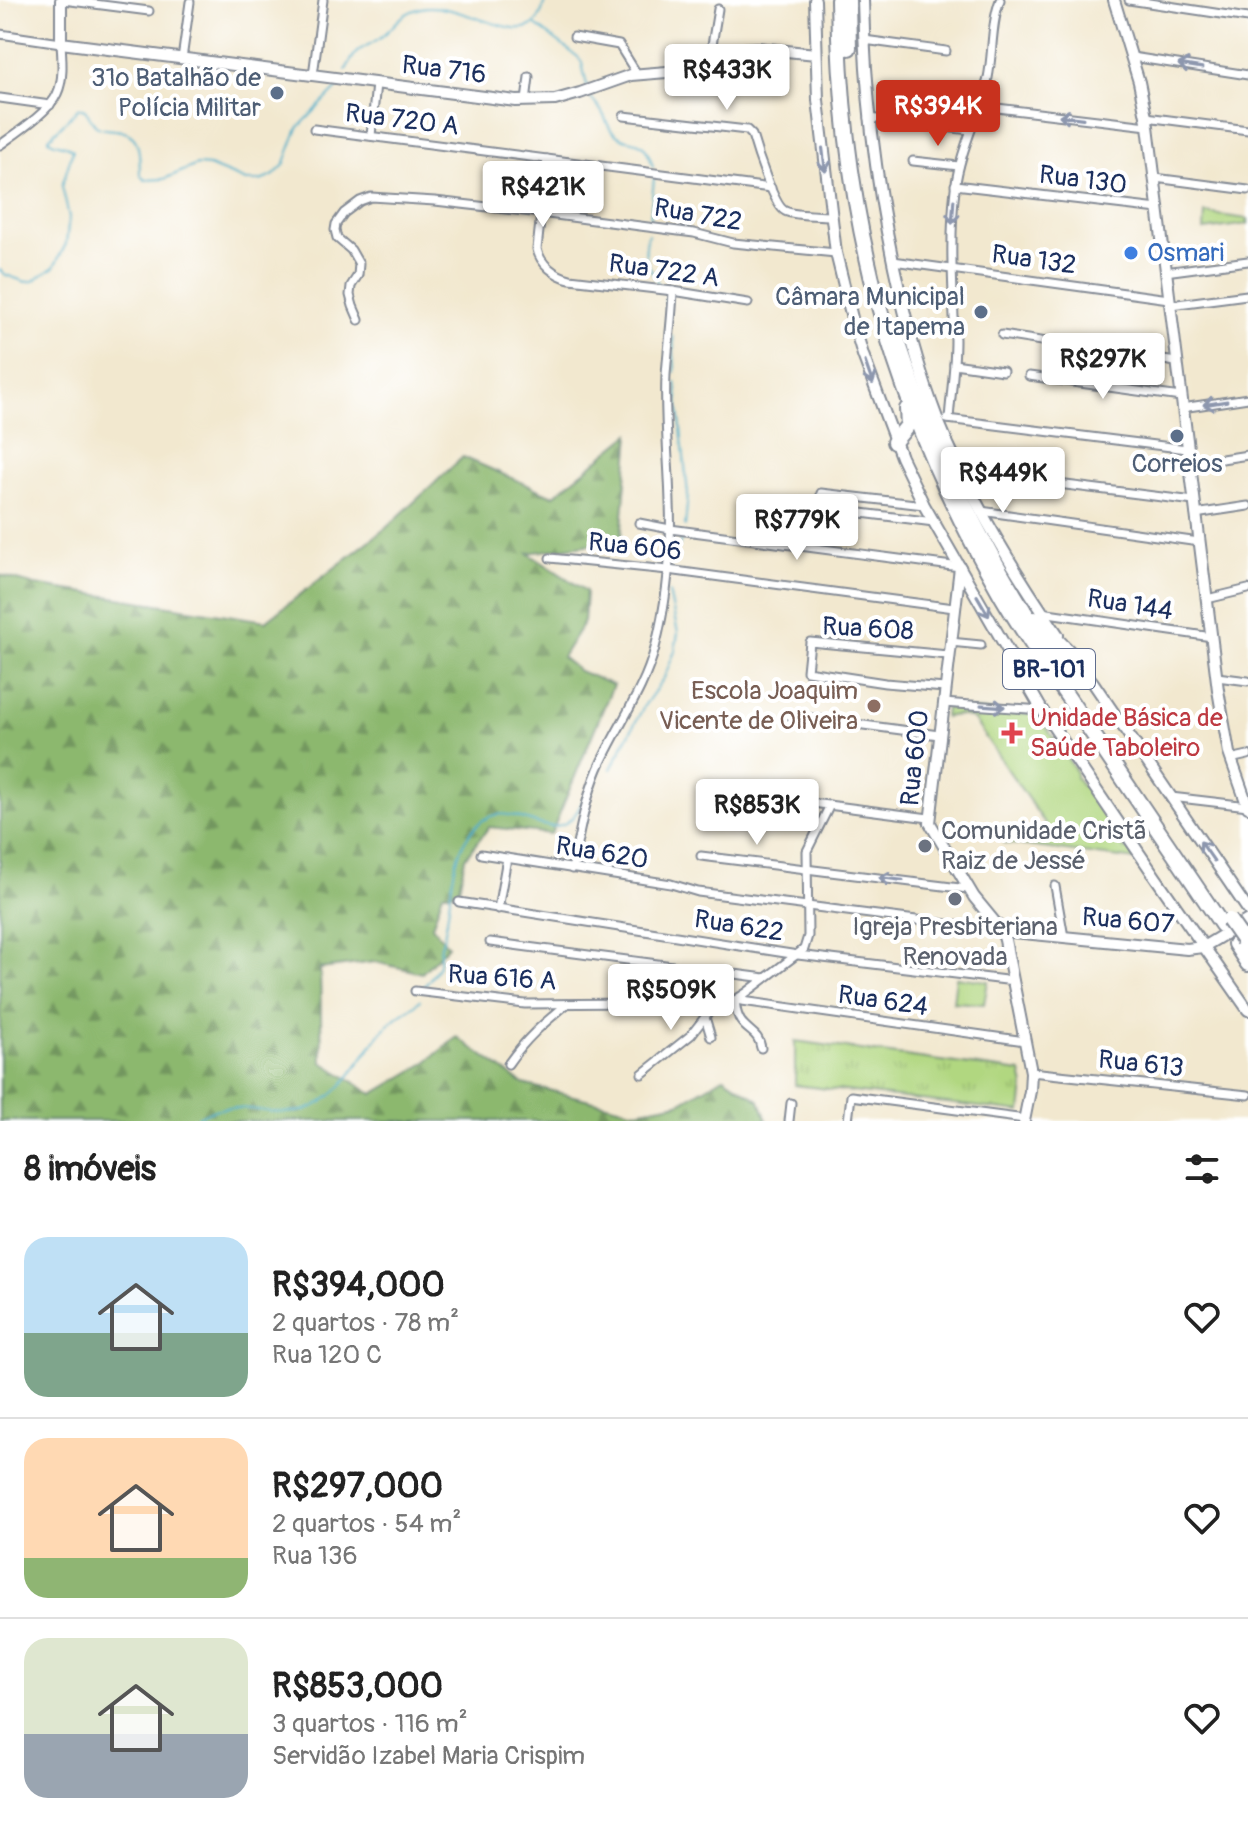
<!DOCTYPE html>
<html lang="pt">
<meta charset="utf-8">
<style>
:root{--surface:#fff;--page:#f2f2f2;--text:#222;--muted:#767676;--line:#e0e0e0;--accent:#c8321e}
body{margin:0;font-family:Pangolin,sans-serif;background:var(--page);color:var(--text);height:100vh;display:flex;flex-direction:column;font-size:30px;white-space:nowrap}
*{box-sizing:border-box;margin:0}
p{font-size:26px;color:var(--muted)}
.icon{flex:none;width:44px;height:44px;fill:none;stroke:currentColor;stroke-width:2;stroke-linecap:round;stroke-linejoin:round}
.map{position:relative;height:1121px;overflow:hidden}
.side{display:flex;flex-direction:column;background:var(--surface);flex:1}
.side>*{flex:none}
.price{position:absolute;translate:-50% -68px;padding:0 18px;border-radius:8px;background:#fff;color:#222;font-size:26px;line-height:52px;filter:drop-shadow(0 2px 4px #0008)}
.price::after{content:'';position:absolute;left:50%;top:48px;width:24px;height:18px;margin-left:-12px;background:inherit;clip-path:polygon(0 0,100% 0,50% 100%)}
.price.active{background:var(--accent);color:#fff}
ul{padding:0;list-style:none}
li{display:flex;align-items:center;gap:24px;height:200px;padding:0 24px}
li+li{border-top:2px solid var(--line)}
li span{display:grid;place-items:center;flex:none;width:224px;height:160px;border-radius:24px;color:#555}
li>.icon{margin-inline-start:auto}
span .icon{width:96px;height:96px;fill:#fffc;stroke-width:1}
li b{font-size:34px}
h2{display:flex;justify-content:space-between;align-items:center;height:96px;padding:0 24px;font-size:34px}
.map>svg:first-child{display:block}
</style>
<div class="map">
<svg width="1248" height="1121" viewBox="0 0 1248 1121">
<defs>
<pattern id="grass-tufts" width="24" height="20" patternUnits="userSpaceOnUse" patternTransform="scale(2)"><rect width="24" height="20" fill="#b1d780"/><path d="M3 7l-1-3M5 7V3M7 7l1-3M15 17l-1-3M17 17v-4M19 17l1-3" fill="none" stroke="#98b971"/></pattern>
<pattern id="forest-firs" width="22" height="20" patternUnits="userSpaceOnUse" patternTransform="scale(2)"><rect width="22" height="20" fill="#8cb86e"/><path d="M5 1l3.5 6h-7zM16 11l3.5 6h-7z" fill="#72965e"/></pattern>
</defs>
<rect width="100%" height="100%" fill="#fff"/>
<filter id="ink" filterUnits="userSpaceOnUse"><feTurbulence type="fractalNoise" baseFrequency=".0125" numOctaves="2"/><feDisplacementMap in="SourceGraphic" scale="16" xChannelSelector="R" yChannelSelector="G"/><feConvolveMatrix kernelMatrix="1 2 1 2 8 2 1 2 1" color-interpolation-filters="sRGB"/></filter>
<filter id="wash" filterUnits="userSpaceOnUse"><feTurbulence type="fractalNoise" baseFrequency=".006" numOctaves="4" result="noise"/><feDisplacementMap in="SourceGraphic" scale="32" xChannelSelector="R" yChannelSelector="G"/><feGaussianBlur stdDeviation="1.8" result="paint"/><feColorMatrix in="noise" values="0 0 0 0 0 0 0 0 0 0 0 0 0 0 0 0 0 1.4 0 .05"/><feComposite in="paint" operator="in"/></filter>
<g filter="url(#wash)">
<rect width="100%" height="100%" fill="#f2e8cf"/>
<g fill="url(#grass-tufts)" stroke="#66836f" stroke-width="2">
<path d="M956,977L988,981L984,1004L953,1002Z"/>
<path d="M795,1041L1021,1072L1024,1086L1021,1112L795,1085Z"/>
</g>
<path fill="url(#forest-firs)" stroke="#547466" stroke-width="2" d="M630,434L621,540L528,553L586,591L584,622L562,657L579,671L613,685L551,834L489,827L465,858L458,893H443L432,926L448,946L422,973L375,962L320,969L322,1062L373,1094L424,1064L457,1037L523,1084L636,1111L679,1103L724,1077L760,1101L767,1121H0V575L35,585L266,621L386,528L463,457L553,496Z"/>
<g fill="#b1d780" stroke="#66836f" stroke-width="2">
<path d="M1205,213L1248,219V224L1204,230Z"/>
<path d="M946,708L1038,715L1076,771V777L1082,786H1088L1124,849H1129L1136,860L1005,843C1016,835 1032,838 1045,833L1046,825L973,719C963,714 955,714 945,717Z"/>
</g>
<g fill="none" stroke-linecap="round" stroke-linejoin="round">
<g stroke="#47abc6" stroke-width="2">
<path d="M534,24L578,57L582,63L587,86"/>
<path d="M346,70C359,43 361,52 381,37C397,25 398,14 421,8C454,0 515,43 535,23C541,17 543,7 546,0"/>
<path d="M591,98C595,103 600,108 603,114C606,119 608,127 612,131C630,150 642,128 653,167"/>
<path d="M650,221L654,178"/>
<path d="M648,234C642,261 647,262 659,285"/>
<path d="M0,270L6,275L26,282L33,281L54,267L66,244L69,217L62,186L73,150C66,143 57,146 49,140V138L79,108L85,110C89,115 92,122 96,126C102,130 109,129 115,130C143,132 139,154 140,175L145,180L164,179L197,165L209,166L246,181H260L273,176L284,165L298,128L341,84"/>
<path d="M665,299L668,311"/>
<path d="M673,337L675,372"/>
<path d="M676,382L688,494L685,526"/>
<path d="M671,565L682,538"/>
<path d="M611,769L644,706L664,678L675,651L678,633L669,592"/>
<path d="M424,987C428,981 435,973 438,967C441,960 439,950 442,943C453,907 447,856 475,827C507,793 540,840 567,822C577,815 582,803 587,792"/>
<path d="M193,1121C227,1092 268,1121 306,1110C347,1096 362,1050 391,1022C400,1013 412,1010 420,1000"/>
</g>
</g>
</g>
<g filter="url(#ink)">
<g fill="none" stroke-linecap="round" stroke-linejoin="round">
<g stroke="#868c96" stroke-width="11">
<g id="street">
<path d="M63,0L149,11"/>
<path d="M1129,0L1248,18"/>
<path d="M0,34L61,43C62,59 64,80 57,94C50,111 15,134 0,145"/>
<path d="M574,37L619,45L637,74"/>
<path d="M864,40L946,51"/>
<path d="M1132,57L1248,75"/>
<path d="M182,59L190,2"/>
<path d="M709,63L718,9"/>
<path d="M313,75L323,0"/>
<path d="M896,96L1148,126"/>
<path d="M0,98L50,105"/>
<path d="M526,101L529,77"/>
<path d="M624,116L747,130L752,135C756,149 774,206 785,211C795,216 819,215 831,216"/>
<path d="M1146,117L1248,130"/>
<path d="M869,118L970,130"/>
<path d="M314,129L771,188"/>
<path d="M371,136L376,83"/>
<path d="M547,159L537,249C540,264 556,276 570,279L673,291L748,303"/>
<path d="M913,161L959,166"/>
<path d="M1155,178L1248,190"/>
<path d="M955,185L1158,209"/>
<path d="M893,261L1169,299"/>
<path d="M1165,272L1248,261"/>
<path d="M1170,305L1247,295"/>
<path d="M359,320L353,306L350,295L351,286L358,275L359,264L351,250L337,238L335,230L336,224L344,213L360,201L371,197L435,201L540,213L694,233L733,243L836,253"/>
<path d="M1002,335L1176,362"/>
<path d="M954,364L1003,371"/>
<path d="M1029,376L1181,397"/>
<path d="M1182,408L1248,398"/>
<path d="M947,419L1187,449"/>
<path d="M949,419C951,393 955,367 955,340C953,289 949,241 955,189C960,150 979,115 988,78C993,53 991,24 1000,0"/>
<path d="M1189,464L1248,455"/>
<path d="M1010,478L1194,501"/>
<path d="M821,493L924,505"/>
<path d="M829,509L934,522"/>
<path d="M981,511L1199,542"/>
<path d="M1195,514L1248,506"/>
<path d="M639,523L670,529L960,567"/>
<path d="M550,558L668,570L954,608"/>
<path d="M1207,599L1248,589"/>
<path d="M1041,612L1212,637"/>
<path d="M950,642L981,645"/>
<path d="M1217,677L1248,681"/>
<path d="M945,688L885,683L807,671L810,642L948,655"/>
<path d="M943,703L1042,710"/>
<path d="M788,715L939,735"/>
<path d="M1230,759L1248,755"/>
<path d="M1171,797L1248,806"/>
<path d="M789,800L929,818"/>
<path d="M481,854L671,884L698,892L1002,931"/>
<path d="M701,856L968,889"/>
<path d="M572,869C579,835 585,800 598,769C616,728 644,691 655,648C667,601 672,551 670,503C669,461 664,418 666,375C668,347 672,319 673,291"/>
<path d="M1055,886L1064,937"/>
<path d="M459,902L798,955L1014,981"/>
<path d="M498,909L507,858"/>
<path d="M490,942L765,978"/>
<path d="M415,991L525,1004L633,1003L698,1006L735,1000L746,993L804,949L808,936L807,851L830,805"/>
<path d="M705,1017L711,1037"/>
<path d="M761,1048C759,1035 753,1034 745,1026C737,1019 736,1009 735,1000L1025,1041"/>
<path d="M508,1064C526,1038 543,1024 567,1004"/>
<path d="M1031,1072L1248,1095"/>
<path d="M642,1074L691,1035L715,1004"/>
<path d="M789,1121L791,1103"/>
<path d="M848,1121L851,1096L1025,1119"/>
</g>
</g>
<g stroke="#868c96" stroke-width="14">
<g id="secondary">
<path d="M61,0V43L516,101L555,100L580,93L631,75L691,70L743,49L757,48L816,54"/>
<path d="M815,0L818,100L836,253L852,318L863,355L901,457L924,505L1042,710L1156,878L1248,1010"/>
<path d="M863,0C865,98 877,194 899,289C909,333 921,376 937,418C968,495 1011,567 1058,635"/>
<path d="M1114,0L1139,82L1148,126L1218,690L1229,753L1248,807"/>
<path d="M960,567L930,823L974,897L1002,931L1005,940L1031,1072L1030,1091L1024,1121"/>
<path d="M1069,652L1092,681L1248,910"/>
<path d="M1002,931L1187,949L1203,947L1248,920"/>
</g>
</g>
<g stroke="#868c96" stroke-width="18">
<g id="highway">
<path d="M838,0C841,219 891,403 1000,593C1024,635 1053,675 1080,715C1127,785 1175,855 1222,925"/>
<path d="M848,0L849,48"/>
<path d="M894,328C932,453 988,559 1060,667"/>
<path d="M894,442L908,425L907,409"/>
<path d="M1035,619L1073,657"/>
<path d="M1235,944L1248,964"/>
</g>
</g>
<use href="#street" stroke="#fff" stroke-width="7"/>
<use href="#secondary" stroke="#fff" stroke-width="10"/>
<use href="#highway" stroke="#fff" stroke-width="14"/>
<g stroke="#868c96" stroke-width="18" stroke-linecap="butt">
<path id="highway-bridge" d="M1229,920L1243,940"/>
</g>
<use href="#highway-bridge" stroke="#fff" stroke-width="14"/>
</g>
<defs><path id="oneway-shaft" d="M-6 0H5M1.5-3L5.5 0L1.5 3" fill="none" stroke-width="1.6" stroke-linecap="round" stroke-linejoin="round" transform="scale(2)"/></defs>
<g stroke="#8d97ae">
<use href="#oneway-shaft" transform="translate(1190 66) rotate(-171)"/>
<use href="#oneway-shaft" transform="translate(1071 117) rotate(-173)"/>
<use href="#oneway-shaft" transform="translate(824 160) rotate(83)"/>
<use href="#oneway-shaft" transform="translate(953 212) rotate(94)"/>
<use href="#oneway-shaft" transform="translate(869 373) rotate(71)"/>
<use href="#oneway-shaft" transform="translate(1215 403) rotate(171)"/>
<use href="#oneway-shaft" transform="translate(983 606) rotate(60)"/>
<use href="#oneway-shaft" transform="translate(993 706) rotate(4)"/>
<use href="#oneway-shaft" transform="translate(1207 851) rotate(-125)"/>
<use href="#oneway-shaft" transform="translate(891 879) rotate(-173)"/>
</g>
</g>
<g fill="#5c6f8a" stroke="#fff" stroke-width="3">
<circle cx="277" cy="93" r="8"/>
<circle cx="981" cy="312" r="8"/>
<circle cx="1177" cy="436" r="8"/>
</g>
<circle fill="#3f7fe0" stroke="#fff" stroke-width="3" cx="1131" cy="253" r="8"/>
<circle fill="#8d6e63" stroke="#fff" stroke-width="3" cx="874" cy="706" r="8"/>
<path fill="#e0444e" stroke="#fff" stroke-width="3" d="M1008 721h8v8h8v8h-8v8h-8v-8h-8v-8h8z"/>
<g fill="#6b7280" stroke="#fff" stroke-width="3">
<circle cx="925" cy="846" r="8"/>
<circle cx="955" cy="899" r="8"/>
</g>
<g text-anchor="middle" dominant-baseline="central" stroke-width="8" stroke-linejoin="round" paint-order="stroke">
<rect fill="#fff" stroke="#5f6d8e" stroke-width="2" x="1003" y="649" width="92" height="40" rx="6"/>
<g font-size="24" font-weight="bold" fill="#1b2f5e">
<text x="1049" y="669">BR-101</text>
</g>
<g font-size="26" fill="#1b2f5e" stroke="#fff">
<text transform="translate(444 70) rotate(7)">Rua 716</text>
<text transform="translate(402 120) rotate(7)">Rua 720 A</text>
<text transform="translate(1083 180) rotate(7)">Rua 130</text>
<text transform="translate(698 215) rotate(10)">Rua 722</text>
<text transform="translate(1034 260) rotate(8)">Rua 132</text>
<text transform="translate(664 271) rotate(8)">Rua 722 A</text>
<text transform="translate(635 547) rotate(6)">Rua 606</text>
<text transform="translate(1130 605) rotate(9)">Rua 144</text>
<text transform="translate(868 629) rotate(3)">Rua 608</text>
<text transform="translate(915 758) rotate(-84)">Rua 600</text>
<text transform="translate(602 853) rotate(9)">Rua 620</text>
<text transform="translate(1128 921) rotate(5)">Rua 607</text>
<text transform="translate(739 926) rotate(9)">Rua 622</text>
<text transform="translate(502 978) rotate(4)">Rua 616 A</text>
<text transform="translate(883 1001) rotate(8)">Rua 624</text>
<text transform="translate(1141 1064) rotate(6)">Rua 613</text>
</g>
<g font-size="26" fill="#4e5e75" stroke="#fff" text-anchor="end">
<text x="261" y="78">31º Batalhão de<tspan x="261" dy="30">Polícia Militar</tspan></text>
<text x="965" y="297">Câmara Municipal<tspan x="965" dy="30">de Itapema</tspan></text>
<text x="1177" y="464" text-anchor="middle">Correios</text>
</g>
<g font-size="26" fill="#366cbe" stroke="#fff" text-anchor="start">
<text x="1147" y="253">Osmari</text>
</g>
<g font-size="26" fill="#785e54" stroke="#fff" text-anchor="end">
<text x="858" y="691">Escola Joaquim<tspan x="858" dy="30">Vicente de Oliveira</tspan></text>
</g>
<g font-size="26" fill="#be3a42" stroke="#fff" text-anchor="start">
<text x="1030" y="718">Unidade Básica de<tspan x="1030" dy="30">Saúde Taboleiro</tspan></text>
</g>
<g font-size="26" fill="#5b616d" stroke="#fff" text-anchor="start">
<text x="941" y="831">Comunidade Cristã<tspan x="941" dy="30">Raiz de Jessé</tspan></text>
<text x="955" y="927" text-anchor="middle">Igreja Presbiteriana<tspan x="955" dy="30">Renovada</tspan></text>
</g>
</g>
</svg>
<b class="price" style="left:727px;top:112px">R$433K</b>
<b class="price active" style="left:938px;top:148px">R$394K</b>
<b class="price" style="left:543px;top:229px">R$421K</b>
<b class="price" style="left:1103px;top:401px">R$297K</b>
<b class="price" style="left:1003px;top:515px">R$449K</b>
<b class="price" style="left:797px;top:562px">R$779K</b>
<b class="price" style="left:757px;top:847px">R$853K</b>
<b class="price" style="left:671px;top:1032px">R$509K</b>
</div>
<section class="side">
<h2>8 imóveis<svg class="icon" aria-label="filters" viewBox="0 0 24 24"><path d="M4 7h16M4 17h16"/><circle cx="9" cy="7" r="2"/><circle cx="15" cy="17" r="2"/></svg></h2>
<ul>
<li><span style="background:linear-gradient(#bfe0f5 60%,#7fa58c 0)"><svg class="icon" aria-label="home" viewBox="0 0 24 24"><path d="M3 11l9-7 9 7M6 9v11h12V9"/></svg></span><div><b>R$394,000</b><p>2 quartos · 78 m²</p><p>Rua 120 C</p></div><svg class="icon" aria-label="heart" viewBox="0 0 24 24"><path d="M12 20l-8-8c-3-5 5-10 8-4 3-6 11-1 8 4z"/></svg></li>
<li><span style="background:linear-gradient(#ffd9b3 75%,#8fb573 0)"><svg class="icon" aria-label="home" viewBox="0 0 24 24"><path d="M3 11l9-7 9 7M6 9v11h12V9"/></svg></span><div><b>R$297,000</b><p>2 quartos · 54 m²</p><p>Rua 136</p></div><svg class="icon" aria-label="heart" viewBox="0 0 24 24"><path d="M12 20l-8-8c-3-5 5-10 8-4 3-6 11-1 8 4z"/></svg></li>
<li><span style="background:linear-gradient(#dfe7d0 60%,#9aa5b1 0)"><svg class="icon" aria-label="home" viewBox="0 0 24 24"><path d="M3 11l9-7 9 7M6 9v11h12V9"/></svg></span><div><b>R$853,000</b><p>3 quartos · 116 m²</p><p>Servidão Izabel Maria Crispim</p></div><svg class="icon" aria-label="heart" viewBox="0 0 24 24"><path d="M12 20l-8-8c-3-5 5-10 8-4 3-6 11-1 8 4z"/></svg></li>
</ul>
</section>
